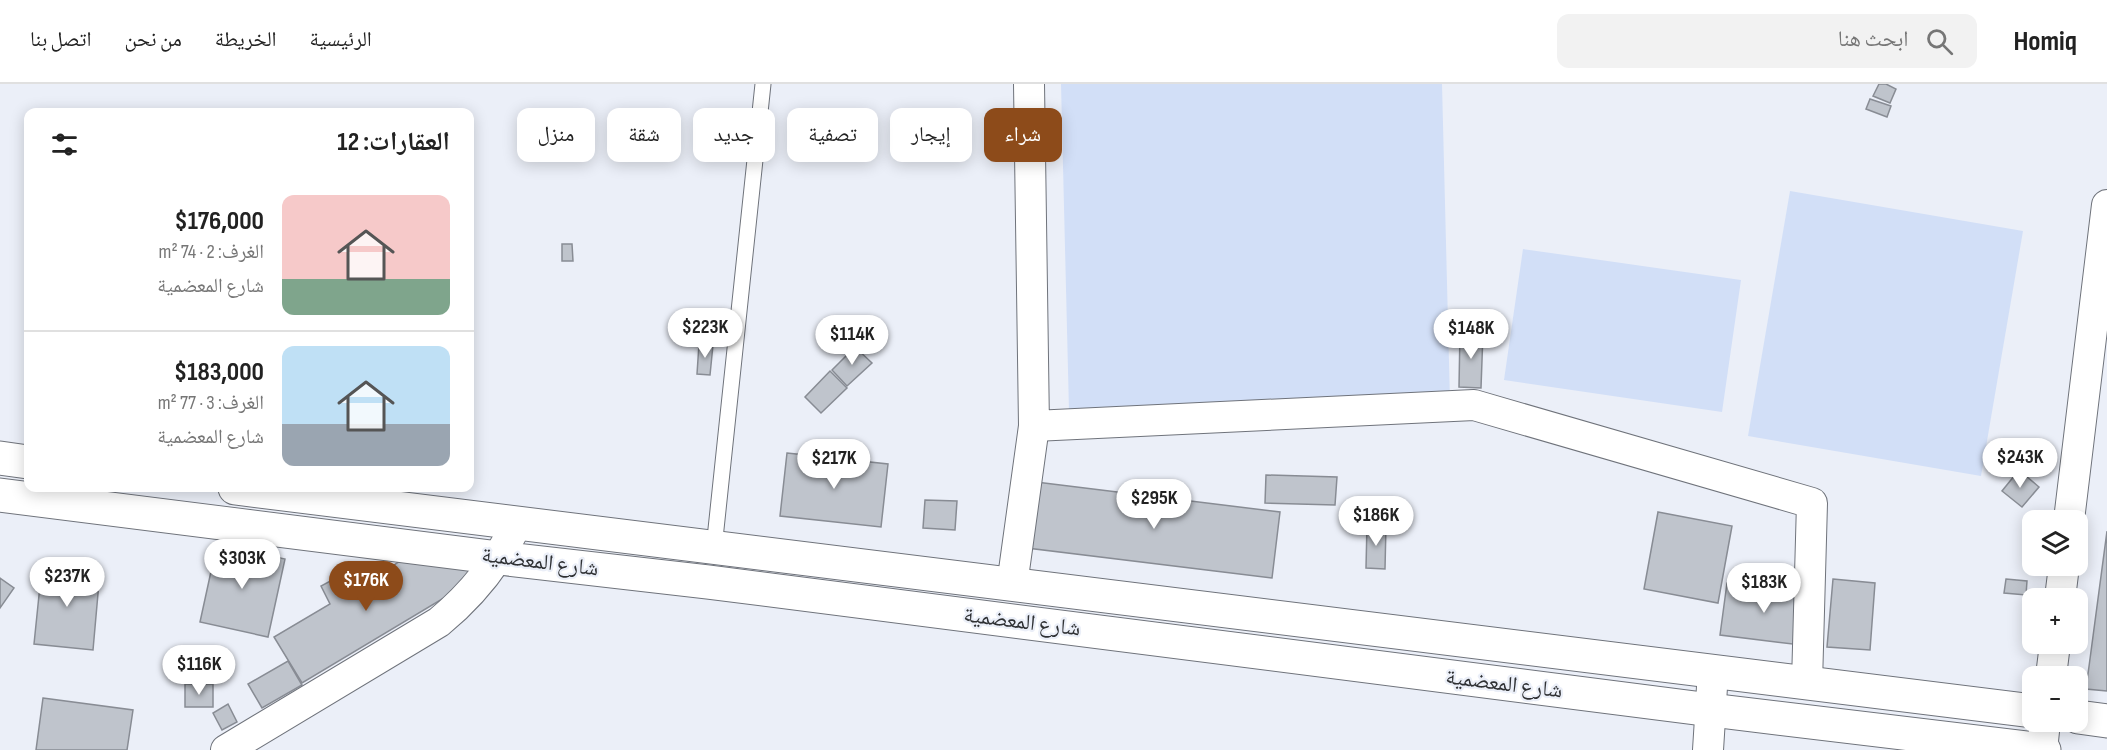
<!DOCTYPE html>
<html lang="ar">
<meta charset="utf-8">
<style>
:root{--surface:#fff;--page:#f2f2f2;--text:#222;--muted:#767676;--line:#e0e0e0;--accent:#8d4b1a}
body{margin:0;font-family:"Sofia Sans Condensed","Noto Naskh Arabic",sans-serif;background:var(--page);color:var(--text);direction:rtl;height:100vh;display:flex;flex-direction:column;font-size:22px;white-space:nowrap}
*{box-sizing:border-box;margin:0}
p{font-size:20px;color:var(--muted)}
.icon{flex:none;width:33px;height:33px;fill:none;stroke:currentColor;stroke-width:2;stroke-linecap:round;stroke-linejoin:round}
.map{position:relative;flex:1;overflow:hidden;direction:ltr}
.drawer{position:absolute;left:24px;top:24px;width:450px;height:384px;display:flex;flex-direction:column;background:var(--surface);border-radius:12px;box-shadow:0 3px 15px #0003;direction:rtl}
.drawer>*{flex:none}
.hud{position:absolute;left:492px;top:24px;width:570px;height:54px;direction:rtl;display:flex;gap:12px}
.fabs{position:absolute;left:2022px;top:426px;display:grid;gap:12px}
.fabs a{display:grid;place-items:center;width:66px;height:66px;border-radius:12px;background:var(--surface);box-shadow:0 3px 15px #0003;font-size:30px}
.price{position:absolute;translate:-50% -51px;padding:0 14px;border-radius:21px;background:#fff;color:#222;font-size:20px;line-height:39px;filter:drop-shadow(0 2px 3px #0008)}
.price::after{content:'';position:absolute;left:50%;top:36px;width:18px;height:14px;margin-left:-9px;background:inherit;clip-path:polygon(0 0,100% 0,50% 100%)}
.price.current{background:var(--accent);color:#fff}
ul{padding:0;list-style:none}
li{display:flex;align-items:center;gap:18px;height:150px;padding:0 24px}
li+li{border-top:2px solid var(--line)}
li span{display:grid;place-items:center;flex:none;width:168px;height:120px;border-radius:12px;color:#555}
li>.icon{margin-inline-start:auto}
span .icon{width:72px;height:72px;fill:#fffc;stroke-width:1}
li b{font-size:26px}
h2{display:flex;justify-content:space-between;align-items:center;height:72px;padding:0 24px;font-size:26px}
.tag{padding:0 21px;border-radius:12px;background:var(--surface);box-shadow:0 3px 15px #0003;font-size:21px;line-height:54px}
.tag.current{background:var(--accent);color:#fff}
header{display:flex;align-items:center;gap:36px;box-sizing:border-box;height:84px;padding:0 30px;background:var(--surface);border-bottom:2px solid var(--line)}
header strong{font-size:28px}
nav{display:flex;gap:33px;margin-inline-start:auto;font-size:21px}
.search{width:420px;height:54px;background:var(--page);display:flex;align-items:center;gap:15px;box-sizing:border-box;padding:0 21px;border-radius:12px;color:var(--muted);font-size:22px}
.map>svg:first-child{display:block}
</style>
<header>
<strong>Homiq</strong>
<div class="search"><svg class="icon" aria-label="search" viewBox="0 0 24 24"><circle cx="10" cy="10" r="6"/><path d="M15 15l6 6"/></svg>ابحث هنا</div>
<nav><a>الرئيسية</a><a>الخريطة</a><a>من نحن</a><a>اتصل بنا</a></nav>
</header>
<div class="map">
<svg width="2107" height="666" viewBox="0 0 2107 666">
<rect width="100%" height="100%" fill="#ebeff8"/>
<g fill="#d2dff7">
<path d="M1061,0H1442L1450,318L1069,327Z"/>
<path d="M1790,107L2023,147L1981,392L1748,352Z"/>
<path d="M1523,165L1741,196L1722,328L1504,296Z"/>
</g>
<g fill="#bfc4cc" stroke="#888c94" stroke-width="1.5">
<path d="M1879,0H1886L1896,5L1890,19L1873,12Z"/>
<path d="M1870,15L1891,22L1887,33L1866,25Z"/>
<path d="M562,160H572L573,177H562Z"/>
<path d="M1460,248L1483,249L1481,304L1459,303Z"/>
<path d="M699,260L713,261L710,291L697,290Z"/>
<path d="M855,263L872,279L847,302L832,286Z"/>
<path d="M830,287L847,304L821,329L805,313Z"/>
<path d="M787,369L888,380L881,443L780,432Z"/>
<path d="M2019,386L2039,403L2022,423L2002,407Z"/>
<path d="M1266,391L1337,393L1335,421L1265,419Z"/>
<path d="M1036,398L1280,428L1272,494L1027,464Z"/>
<path d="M925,416L957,417L955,446L923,444Z"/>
<path d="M1658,428L1732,442L1718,519L1644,505Z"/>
<path d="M1367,441H1386L1385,485L1366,484Z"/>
<path d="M2107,447V607L2086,605Z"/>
<path d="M217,460L285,475L268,553L200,538Z"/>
<path d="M403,475L466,483L474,496L302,599L274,553L330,520L321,502L360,481L368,498Z"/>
<path d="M42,482L100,487L93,566L34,560Z"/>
<path d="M0,494L14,504L0,524Z"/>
<path d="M1833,495L1875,499L1870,566L1827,563Z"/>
<path d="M2006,495L2027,497L2026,511L2004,509Z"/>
<path d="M1727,499L1807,508L1801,561L1720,551Z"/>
<path d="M288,577L302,601L262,624L248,600Z"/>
<rect x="185" y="600" width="28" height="23"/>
<path d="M43,614L133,626L127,666H36Z"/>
<path d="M228,620L237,638L222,646L213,629Z"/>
</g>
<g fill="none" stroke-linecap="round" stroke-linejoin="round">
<g stroke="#6f737b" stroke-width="17">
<path id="lane" d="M714,464L763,0"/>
</g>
<g stroke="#6f737b" stroke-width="32">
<g id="street">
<path d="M1029,0L1034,342L1474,321L1812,419L1807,599"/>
<path d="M2069,436L2107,121"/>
<path d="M1012,501L1034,342"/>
<path d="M2060,514L2064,482"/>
<path d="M2051,592L2055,560"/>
<path d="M226,666L439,538C473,510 498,479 517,439"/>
<path d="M1708,666L1713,587"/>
<path d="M2042,666L2045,638"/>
</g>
</g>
<g stroke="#6f737b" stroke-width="35">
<g id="primary">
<path d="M0,374L28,378"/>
<path d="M235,404L2032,627"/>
<path d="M0,411L499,474L708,498L1711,626L2044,666"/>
<path d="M2078,633L2107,637"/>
</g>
</g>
<use href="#lane" stroke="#fff" stroke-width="15"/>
<use href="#street" stroke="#fff" stroke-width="30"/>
<use href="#primary" stroke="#fff" stroke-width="33"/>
</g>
<g text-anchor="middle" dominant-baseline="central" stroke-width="4.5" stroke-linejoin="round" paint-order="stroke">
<g font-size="22" fill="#2f3134" stroke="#ebeff8">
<text transform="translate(540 478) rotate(7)">شارع المعضمية</text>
<text transform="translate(1022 538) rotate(7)">شارع المعضمية</text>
<text transform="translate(1504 600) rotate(7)">شارع المعضمية</text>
</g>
</g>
</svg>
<div class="fabs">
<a><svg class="icon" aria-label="layers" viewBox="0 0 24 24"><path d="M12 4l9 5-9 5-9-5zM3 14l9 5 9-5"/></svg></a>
<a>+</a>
<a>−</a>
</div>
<b class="price" style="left:705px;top:275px">$223K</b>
<b class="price" style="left:1471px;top:276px">$148K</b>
<b class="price" style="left:852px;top:282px">$114K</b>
<b class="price" style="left:2020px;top:405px">$243K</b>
<b class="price" style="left:834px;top:406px">$217K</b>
<b class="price" style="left:1154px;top:446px">$295K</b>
<b class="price" style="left:1376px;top:463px">$186K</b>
<b class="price" style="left:242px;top:506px">$303K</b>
<b class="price" style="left:67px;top:524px">$237K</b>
<b class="price current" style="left:366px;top:528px">$176K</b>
<b class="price" style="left:1764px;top:530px">$183K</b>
<b class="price" style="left:199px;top:612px">$116K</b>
<div class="hud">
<a class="tag current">شراء</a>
<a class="tag">إيجار</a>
<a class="tag">تصفية</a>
<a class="tag">جديد</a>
<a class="tag">شقة</a>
<a class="tag">منزل</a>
</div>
<section class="drawer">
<h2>العقارات: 12<svg class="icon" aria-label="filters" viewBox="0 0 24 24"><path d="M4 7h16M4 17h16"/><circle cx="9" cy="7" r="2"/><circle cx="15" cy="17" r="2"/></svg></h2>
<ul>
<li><span style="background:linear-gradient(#f6c9c9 70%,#7fa58c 0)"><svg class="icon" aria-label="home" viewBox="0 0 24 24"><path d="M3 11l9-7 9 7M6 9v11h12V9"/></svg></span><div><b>$176,000</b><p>الغرف: 2 · 74 m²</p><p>شارع المعضمية</p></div></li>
<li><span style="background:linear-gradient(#bfe0f5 65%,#9aa5b1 0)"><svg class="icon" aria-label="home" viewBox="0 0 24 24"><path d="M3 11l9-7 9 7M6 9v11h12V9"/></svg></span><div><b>$183,000</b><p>الغرف: 3 · 77 m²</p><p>شارع المعضمية</p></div></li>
</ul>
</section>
</div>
